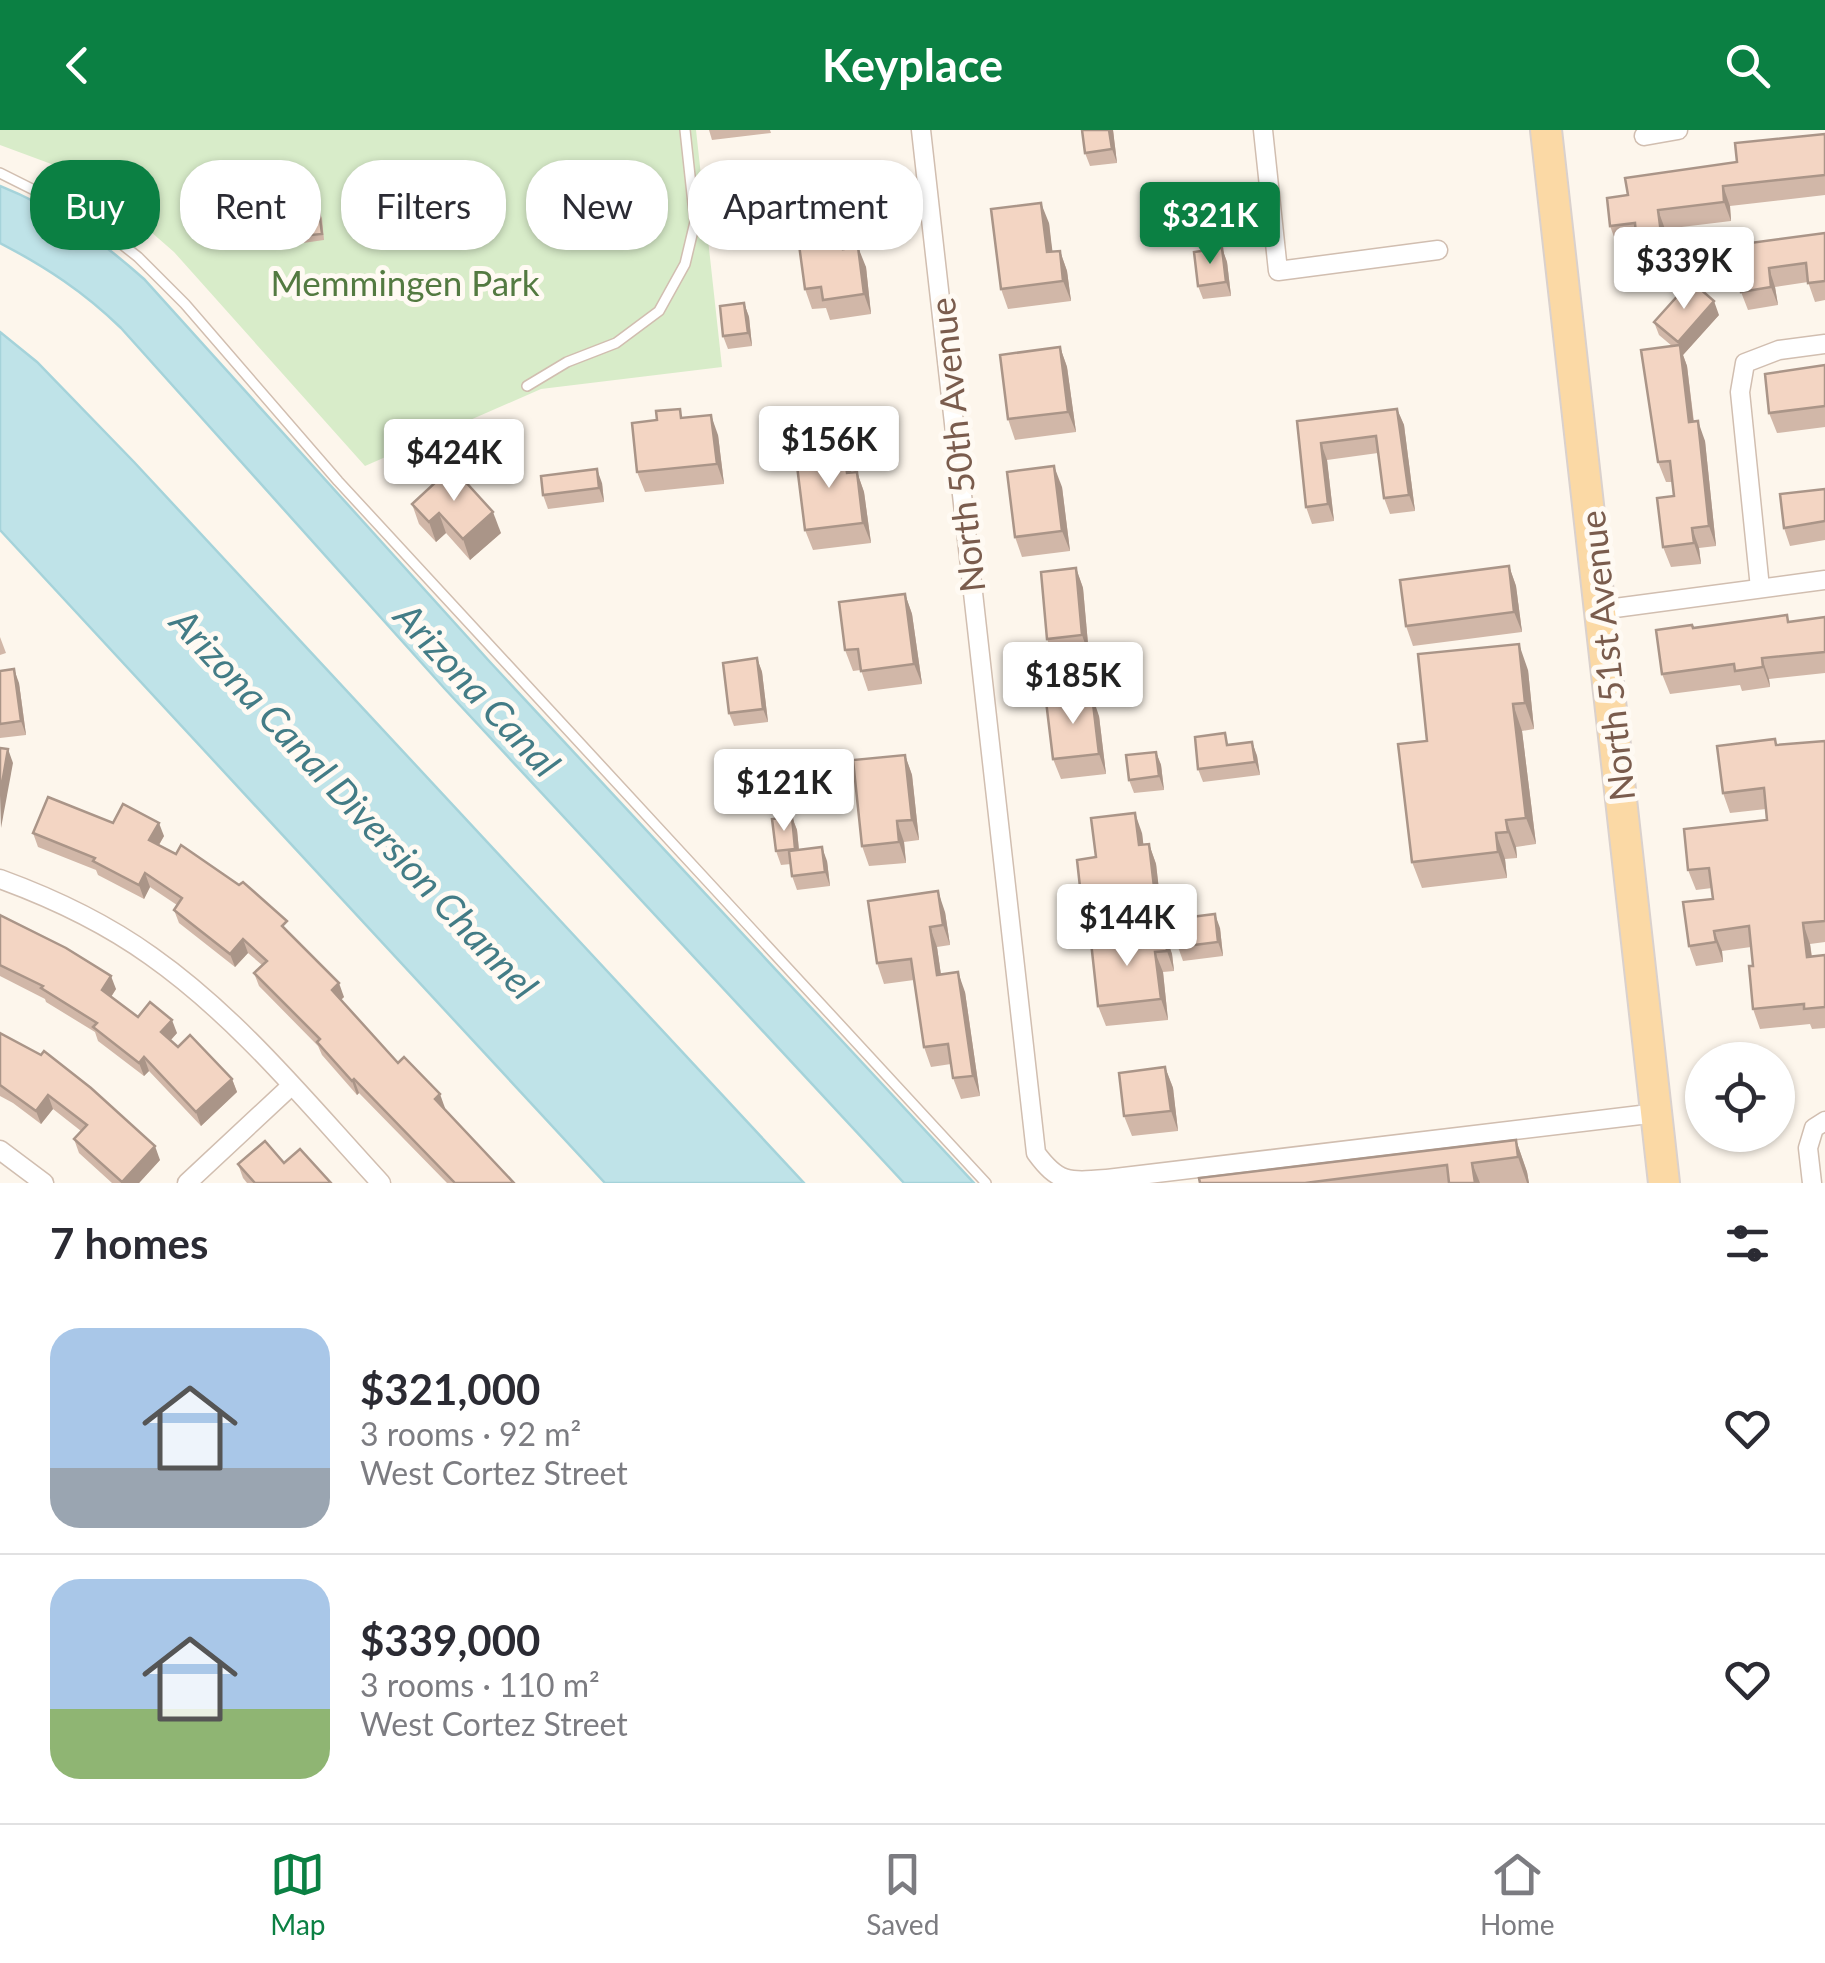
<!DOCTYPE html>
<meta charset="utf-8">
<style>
:root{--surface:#fff;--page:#f7f7f7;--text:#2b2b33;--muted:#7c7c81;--line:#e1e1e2;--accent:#0b8043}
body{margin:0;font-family:Lato,sans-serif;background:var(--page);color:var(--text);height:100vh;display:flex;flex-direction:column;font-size:38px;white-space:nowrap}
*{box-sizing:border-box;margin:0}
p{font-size:32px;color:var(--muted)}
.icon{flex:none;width:55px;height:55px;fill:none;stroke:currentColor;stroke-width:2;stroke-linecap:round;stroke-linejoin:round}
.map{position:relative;height:1053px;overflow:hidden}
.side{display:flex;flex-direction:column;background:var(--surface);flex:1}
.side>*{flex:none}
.guide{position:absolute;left:30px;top:30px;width:1000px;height:90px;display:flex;gap:20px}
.tools{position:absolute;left:1685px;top:912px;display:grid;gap:20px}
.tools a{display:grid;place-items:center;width:110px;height:110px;border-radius:50%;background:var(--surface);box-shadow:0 2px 8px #0004;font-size:50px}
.price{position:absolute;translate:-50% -85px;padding:0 22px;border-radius:10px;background:#fff;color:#222;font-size:32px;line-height:65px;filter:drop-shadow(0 2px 5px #0008)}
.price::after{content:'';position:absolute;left:50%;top:60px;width:30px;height:22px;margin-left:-15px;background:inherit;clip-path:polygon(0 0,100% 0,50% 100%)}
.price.selected{background:var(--accent);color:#fff}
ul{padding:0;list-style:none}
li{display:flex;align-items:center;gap:30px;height:250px;padding:0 50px}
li+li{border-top:2px solid var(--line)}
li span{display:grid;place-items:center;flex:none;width:280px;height:200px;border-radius:30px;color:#555}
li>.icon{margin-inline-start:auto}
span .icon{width:120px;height:120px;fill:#fffc;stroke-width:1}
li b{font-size:42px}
h2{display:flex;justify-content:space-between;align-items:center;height:120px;padding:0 50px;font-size:42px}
.pill{padding:0 35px;border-radius:40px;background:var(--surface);box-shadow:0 2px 8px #0004;font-size:35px;line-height:90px}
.pill.selected{background:var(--accent);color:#fff}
header{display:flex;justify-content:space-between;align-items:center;height:130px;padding:0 50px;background:var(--accent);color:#fff;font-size:45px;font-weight:700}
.dock{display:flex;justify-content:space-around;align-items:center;height:140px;border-top:2px solid var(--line);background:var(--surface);font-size:28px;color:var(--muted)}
.dock a{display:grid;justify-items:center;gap:5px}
.dock .selected{color:var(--accent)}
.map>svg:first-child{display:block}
</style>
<header><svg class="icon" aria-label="back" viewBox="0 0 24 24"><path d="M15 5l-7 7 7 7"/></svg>Keyplace<svg class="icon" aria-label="search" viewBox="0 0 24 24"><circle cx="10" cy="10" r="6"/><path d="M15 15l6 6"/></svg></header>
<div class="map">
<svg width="1825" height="1053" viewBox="0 0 1825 1053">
<rect width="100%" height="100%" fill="#fdf6ec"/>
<path fill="#d8ecc9" d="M0,0H696L722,237L541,259L365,336L174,122L127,81L92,58L54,35L0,15Z"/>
<g fill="#bfe3e8" stroke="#a5d3da" stroke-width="2.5">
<path d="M0,56C57,79 99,109 144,149L490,532L974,1053H904L445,559L121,198C84,162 46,137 0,113Z"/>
<path d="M0,202L37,232L134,332L804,1053H605L0,400Z"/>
</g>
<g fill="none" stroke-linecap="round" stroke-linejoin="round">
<g stroke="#d1beb0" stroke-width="12">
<g id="service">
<path d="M0,43L86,86L138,127L185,174L338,351L986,1053"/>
<path d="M527,256L567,232L616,213L659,181L685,134L695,92L685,0"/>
</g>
</g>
<g stroke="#d1beb0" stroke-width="21">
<g id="minor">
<path d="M921,0L1036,1023C1058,1053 1068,1052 1107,1049L1657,983"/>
<path d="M1263,0L1278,141L1438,120"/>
<path d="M1644,6L1678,0"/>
<path d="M1760,458L1740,262L1745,233L1779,220L1825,214"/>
<path d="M1600,480L1825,450"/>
<path d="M0,749C52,768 105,793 151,826C239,888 309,975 381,1053"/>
<path d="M0,1020L44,1053"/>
<path d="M187,1053L291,956"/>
<path d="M1812,1053L1808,1018L1814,998L1825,991"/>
</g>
</g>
<g stroke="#dad1cd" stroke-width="34">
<path id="primary" d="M1546,0L1664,1053"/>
</g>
<use href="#service" stroke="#fff" stroke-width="9"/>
<use href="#minor" stroke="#fff" stroke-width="18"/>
<use href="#primary" stroke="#fbd9a5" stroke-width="30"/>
</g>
<g fill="#d1b7a8">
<path d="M709,0H770L771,3L712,10Z"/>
<path d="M1113,0L1117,33L1090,36L1085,23Z"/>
<path d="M1825,4V65L1730,76L1731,91L1665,99L1668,122L1643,125L1639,113L1617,115L1610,96L1628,65Z"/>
<path d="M319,81L322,88L324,110L303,113L301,106Z"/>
<path d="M1049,93L1052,122L1060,121L1067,141L1071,171L1008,179L1001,159Z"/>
<path d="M845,100L847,119L866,137L871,184L830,190L826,178L812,179L805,159Z"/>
<path d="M1825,103V170L1815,172L1808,152L1775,157L1778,175L1748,180L1741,162L1735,115Z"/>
<path d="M1222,118L1227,132L1231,166L1203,169L1198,156Z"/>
<path d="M744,173L749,187L752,216L728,219L723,206Z"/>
<path d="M1719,185L1683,225L1687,236L1694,292L1705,311L1716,416L1699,418L1701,434L1671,437L1663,417L1674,366L1672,352H1666L1658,332L1672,216L1659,205L1654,192Z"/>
<path d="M1060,217L1067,237L1076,302L1015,310L1008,289Z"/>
<path d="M1825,235V297L1777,303L1769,283Z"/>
<path d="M1397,279L1404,295L1415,381L1390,384L1384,368L1378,323L1327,330L1334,391L1312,394L1306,377L1297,291Z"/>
<path d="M683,288L718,305L724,354L645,362L637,342Z"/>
<path d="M851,339V342H857L864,362L871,413L813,420L805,400Z"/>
<path d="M602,353L604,372L548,379L543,365Z"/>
<path d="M1062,357L1070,421L1022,427L1015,407Z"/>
<path d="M1825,359V410L1790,416L1784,398Z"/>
<path d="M412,374L501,403L470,430L446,403L436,412L419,394Z"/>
<path d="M1509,436L1516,456L1522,502L1413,516L1406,496Z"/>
<path d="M1076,438L1083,458L1089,525L1055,529L1047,509Z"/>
<path d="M905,464L912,484L922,554L868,561L861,540L853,541L845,520Z"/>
<path d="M1787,485L1789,492L1825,487V543L1769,549L1770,557L1742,561L1740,555L1670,564L1662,544L1693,498Z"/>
<path d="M0,507L6,523L0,525Z"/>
<path d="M757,528L762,542L768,592L734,596L729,583Z"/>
<path d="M1528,540L1534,599L1522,601L1536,714L1516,717L1517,728L1505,729L1507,748L1422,758L1412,732L1427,611Z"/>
<path d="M0,541L19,553L26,605L0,608Z"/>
<path d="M1099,586L1106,644L1061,649L1053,629Z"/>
<path d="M1825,611V812L1810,814L1812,826L1825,825V898L1812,899L1810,894L1760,899L1753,879V836L1751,817L1722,821L1723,832L1696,836L1689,816L1713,769L1712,758L1696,760L1688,740L1767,690L1766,679L1730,683L1723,663L1777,615Z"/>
<path d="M1252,612L1257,626L1260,645L1203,652L1198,639Z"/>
<path d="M1156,622L1161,635L1164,660L1134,663L1129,650Z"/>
<path d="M905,625L912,645L919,710L904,712L906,733L869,736L862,716Z"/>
<path d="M792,687L797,700L799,720L827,731L830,756L797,760L792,746L791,734L781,735L776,721Z"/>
<path d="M113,693L164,706L159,715L292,805L344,867L341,870L398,933L445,978L444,979L514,1053H447L359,963L357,965L322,925L318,916L259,856L254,843L262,835L248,823L235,837L179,793L174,780L177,775L150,757L144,769L98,745L96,740L38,717L33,703Z"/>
<path d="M1142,703L1143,714H1149L1156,734L1161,777L1089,786L1081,766L1096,727Z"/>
<path d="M945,782L950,815L937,817L941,845L965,862L980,966L961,969L953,948L951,934L931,937L924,917L914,850L884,854L877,833Z"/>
<path d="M0,785L116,859L111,867L138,887L177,903L171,910L178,917L232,949L237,962L201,996L149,941L144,946L98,911L95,902L46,872L45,869L0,846Z"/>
<path d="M1220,798L1223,826L1183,831L1178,817Z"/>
<path d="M1165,804L1172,824L1174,841L1163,842L1168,890L1106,896L1098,876Z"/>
<path d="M0,903L160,1030L139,1053H112L79,1023L74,1009L81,1001L53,979L41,994L13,973L0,966Z"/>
<path d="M1165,937L1173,958L1178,1001L1132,1006L1124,986Z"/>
<path d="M1516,1010L1527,1042L1529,1053H1200Z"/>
<path d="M284,1033L331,1053H247L243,1048L238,1034Z"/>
</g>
<g fill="#aa9588">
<path d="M1109,0H1113L1117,33L1112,19Z"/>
<path d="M1723,56L1730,76L1731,91L1724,72Z"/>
<path d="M1041,73L1049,93L1055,142L1047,122Z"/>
<path d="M837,79L845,100L850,139L843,119Z"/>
<path d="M1658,80L1665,99L1668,122L1661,103Z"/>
<path d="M858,117L866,137L871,184L864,164Z"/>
<path d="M1222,118L1227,132L1231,166L1226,152Z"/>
<path d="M1060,121L1067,141L1071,171L1063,151Z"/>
<path d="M1769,138L1775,157L1778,175L1771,157Z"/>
<path d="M1714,171L1719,185L1683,225L1687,236L1696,313L1689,292L1680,219L1678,212Z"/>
<path d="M744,173L749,187L752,216L748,203Z"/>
<path d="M1060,217L1067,237L1076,302L1068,282Z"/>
<path d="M1397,279L1404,295L1415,381L1409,365Z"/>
<path d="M711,285L718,305L724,354L717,334Z"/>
<path d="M1698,291L1705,311L1716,416L1709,396Z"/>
<path d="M1321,313L1327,330L1334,391L1328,374Z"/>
<path d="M844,319L851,339L854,363L847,343Z"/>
<path d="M1054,336L1062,357L1070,421L1062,401Z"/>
<path d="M597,339L602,353L604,372L599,358Z"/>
<path d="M857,342L864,362L871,413L863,393Z"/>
<path d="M493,382L501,403L470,430L463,409Z"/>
<path d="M439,383L446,403L436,412L429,392Z"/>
<path d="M1692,398L1699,418L1701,434L1694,413Z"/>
<path d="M1509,436L1516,456L1522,502L1514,482Z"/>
<path d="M1076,438L1083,458L1089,525L1082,505Z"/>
<path d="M905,464L912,484L922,554L914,534Z"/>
<path d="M1519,514L1528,540L1534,599L1525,573Z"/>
<path d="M757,528L762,542L768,592L763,579Z"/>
<path d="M1762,528L1769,549L1770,557L1763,537Z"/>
<path d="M14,539L19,553L26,605L21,591Z"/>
<path d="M1092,565L1099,586L1106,644L1099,624Z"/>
<path d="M1513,574L1522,601L1536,714L1526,688Z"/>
<path d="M1252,612L1257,626L1260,645L1255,632Z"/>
<path d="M8,619L13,633L1,698L0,665Z"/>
<path d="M1156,622L1161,635L1164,660L1159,646Z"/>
<path d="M905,625L912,645L919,710L912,690Z"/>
<path d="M1135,683L1142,703L1146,735L1139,715Z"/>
<path d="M792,687L797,700L800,732L795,719Z"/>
<path d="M1506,690L1516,717L1517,728L1508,702Z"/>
<path d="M897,691L904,712L906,733L899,712Z"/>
<path d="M159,693L164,706L154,723L149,710Z"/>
<path d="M1496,703L1505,729L1507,748L1498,722Z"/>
<path d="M1149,714L1156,734L1161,777L1154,757Z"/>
<path d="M822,717L827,731L830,756L825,742Z"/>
<path d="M145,743L150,757L144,769L139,755Z"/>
<path d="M938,761L945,782L950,815L943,795Z"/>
<path d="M1215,784L1220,798L1223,826L1218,812Z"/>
<path d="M1803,793L1810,814L1814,847L1807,827Z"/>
<path d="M930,797L937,817L944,866L937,845Z"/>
<path d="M1714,801L1722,821L1723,832L1716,812Z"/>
<path d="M1165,804L1172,824L1174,841L1167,821Z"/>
<path d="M243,809L248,823L235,837L230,824Z"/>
<path d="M1155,822L1163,842L1168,890L1161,869Z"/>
<path d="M958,842L965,862L980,966L973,946Z"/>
<path d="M111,846L116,859L107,873L102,860Z"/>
<path d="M339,853L344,867L337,873L332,860Z"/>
<path d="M172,890L177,903L166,915L161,902Z"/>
<path d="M144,927L149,941L144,946L139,933Z"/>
<path d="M1165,937L1173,958L1178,1001L1171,981Z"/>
<path d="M232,949L237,962L201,996L196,982Z"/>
<path d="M354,949L359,963L357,965L352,951Z"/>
<path d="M440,964L445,978L440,983L435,969Z"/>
<path d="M48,965L53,979L41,994L36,981Z"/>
<path d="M1516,1010L1527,1042L1529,1053H1527L1518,1027Z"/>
<path d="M155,1016L160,1030L139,1053H122Z"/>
<path d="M1472,1033L1480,1053H1475Z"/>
</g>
<g fill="#f3d5c3" stroke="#aa9588" stroke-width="2.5">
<path d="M1082,0H1109L1112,19L1085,23Z"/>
<path d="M1825,4V45L1723,56L1724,72L1658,80L1661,103L1636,106L1635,93L1610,96L1607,68L1628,65L1625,48L1737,32L1735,13Z"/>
<path d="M1041,73L1047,122L1060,121L1063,151L1001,159L991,79Z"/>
<path d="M837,79L843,119L858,117L864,164L823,170L821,157L805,159L797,100L813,98L811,83Z"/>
<path d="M319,81L322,104L301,106L298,83Z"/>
<path d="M1825,103V151L1808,153L1806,133L1769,138L1771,157L1741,162L1735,115Z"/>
<path d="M1222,118L1226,152L1198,156L1194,122Z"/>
<path d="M1691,151L1714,171L1678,212L1654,192Z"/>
<path d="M744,173L748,203L723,206L720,176Z"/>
<path d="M1680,215L1689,292L1698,291L1709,396L1692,398L1694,413L1663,417L1657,368L1674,366L1670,331L1658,332L1641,220Z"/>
<path d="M1060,217L1068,282L1008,289L1000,225Z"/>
<path d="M1825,235V276L1769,283L1765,244Z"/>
<path d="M680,279L681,288L711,285L717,334L637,342L632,293L657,290L656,281Z"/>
<path d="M1397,279L1409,365L1384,368L1376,306L1321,313L1328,374L1306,377L1297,291Z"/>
<path d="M844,319L847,343L857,342L863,393L805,400L797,336L808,335L807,323Z"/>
<path d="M1054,336L1062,401L1015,407L1007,342Z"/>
<path d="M452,337L493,382L463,409L439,383L429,392L412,374Z"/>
<path d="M597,339L599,358L543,365L541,346Z"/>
<path d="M1825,359V391L1784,398L1780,364Z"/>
<path d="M1509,436L1514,482L1406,496L1400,450Z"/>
<path d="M1076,438L1082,505L1047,509L1041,442Z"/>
<path d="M905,464L914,534L861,541L858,519L845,520L839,472Z"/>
<path d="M1787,485L1788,492L1825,487V522L1762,528L1763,537L1735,541L1734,534L1662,544L1656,500L1692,495L1693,498Z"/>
<path d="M1519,514L1525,573L1513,574L1526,688L1506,690L1508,702L1496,703L1498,722L1412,732L1398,614L1427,611L1418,524Z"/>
<path d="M757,528L763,579L729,583L723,533Z"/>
<path d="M14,539L21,591L0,594V541Z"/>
<path d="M1092,565L1099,624L1053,629L1046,571Z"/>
<path d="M1225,603L1227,615L1252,612L1255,632L1198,639L1195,607Z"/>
<path d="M1775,609L1776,615L1825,611V791L1803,793L1807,827L1825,825V877L1804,879V874L1753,879L1749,836H1753L1749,796L1714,801L1716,812L1689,816L1683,772L1713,769L1709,738L1688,740L1684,699L1767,690L1764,658L1723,663L1717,616Z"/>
<path d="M0,618L8,619L0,665Z"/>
<path d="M1156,622L1159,646L1129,650L1126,625Z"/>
<path d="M905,625L912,690L897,691L899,712L862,716L853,630Z"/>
<path d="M48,667L113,693L123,674L159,693L149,710L176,724L181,715L239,755L243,752L287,791L282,796L339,853L332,860L398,933L404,927L440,964L435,969L514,1053H455L354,949L352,951L317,912L320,909L254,843L267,831L243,809L230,824L174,780L182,768L145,743L139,755L93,731L95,728L33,703Z"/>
<path d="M1135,683L1139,715L1149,714L1154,757L1081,766L1077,730L1096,727L1091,688Z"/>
<path d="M792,687L795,719L776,721L772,689Z"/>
<path d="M822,717L825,742L792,746L789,721Z"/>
<path d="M938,761L943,795L930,797L937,845L958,842L973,946L953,948L948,914L924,917L911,829L877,833L868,771Z"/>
<path d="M1215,784L1218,812L1178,817L1175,789Z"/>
<path d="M0,785L66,818L111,846L102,860L138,887L150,872L172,890L161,902L178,917L190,905L232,949L196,982L144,927L139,933L93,897L97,893L41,858L43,856L0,835Z"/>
<path d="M1165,804L1167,821L1155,822L1161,869L1098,876L1091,812Z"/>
<path d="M0,903L41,925L44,921L91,958L155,1016L122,1052L74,1009L87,995L48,965L36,981L0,955Z"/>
<path d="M1165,937L1171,981L1124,986L1119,943Z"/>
<path d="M1516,1010L1518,1027L1472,1033L1475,1053H1449L1447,1035L1305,1053H1200L1199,1048Z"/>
<path d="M265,1011L284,1033L300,1019L331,1053H255L238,1034Z"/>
</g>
<g text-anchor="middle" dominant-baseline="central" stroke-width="10" stroke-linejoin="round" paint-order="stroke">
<g font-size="35" fill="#537a41" stroke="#fffaf3">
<text x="405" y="152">Memmingen Park</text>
</g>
<g font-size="35" fill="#7a5c4d" stroke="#fffaf3">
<text transform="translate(956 315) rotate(-96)">North 50th Avenue</text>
<text transform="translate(1606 526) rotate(-96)">North 51st Avenue</text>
</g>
<g font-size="38" font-style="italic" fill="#437c86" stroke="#fffaf3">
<text transform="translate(478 559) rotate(47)">Arizona Canal</text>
<text transform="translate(355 673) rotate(47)">Arizona Canal Diversion Channel</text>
</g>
</g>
</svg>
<div class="tools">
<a><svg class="icon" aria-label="locate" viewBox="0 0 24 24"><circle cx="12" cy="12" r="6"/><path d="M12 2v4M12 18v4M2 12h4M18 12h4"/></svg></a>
</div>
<b class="price selected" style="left:1210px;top:137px">$321K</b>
<b class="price" style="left:1684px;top:182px">$339K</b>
<b class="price" style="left:829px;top:361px">$156K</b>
<b class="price" style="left:454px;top:374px">$424K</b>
<b class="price" style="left:1073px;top:597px">$185K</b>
<b class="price" style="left:784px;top:704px">$121K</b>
<b class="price" style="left:1127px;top:839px">$144K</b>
<div class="guide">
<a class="pill selected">Buy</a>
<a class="pill">Rent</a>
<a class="pill">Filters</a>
<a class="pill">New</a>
<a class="pill">Apartment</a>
</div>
</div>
<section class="side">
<h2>7 homes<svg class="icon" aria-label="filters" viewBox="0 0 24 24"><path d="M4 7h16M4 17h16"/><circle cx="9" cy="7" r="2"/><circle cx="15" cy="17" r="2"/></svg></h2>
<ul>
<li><span style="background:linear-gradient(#a9c7e8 70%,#9aa5b1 0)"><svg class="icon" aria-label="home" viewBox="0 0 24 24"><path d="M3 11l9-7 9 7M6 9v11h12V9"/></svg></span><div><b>$321,000</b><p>3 rooms · 92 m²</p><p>West Cortez Street</p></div><svg class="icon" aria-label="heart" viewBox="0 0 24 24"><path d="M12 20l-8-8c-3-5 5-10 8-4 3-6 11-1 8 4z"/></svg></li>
<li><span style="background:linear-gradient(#a9c7e8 65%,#8fb573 0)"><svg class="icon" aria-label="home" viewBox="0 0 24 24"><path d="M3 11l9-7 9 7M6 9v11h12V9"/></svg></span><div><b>$339,000</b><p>3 rooms · 110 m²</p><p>West Cortez Street</p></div><svg class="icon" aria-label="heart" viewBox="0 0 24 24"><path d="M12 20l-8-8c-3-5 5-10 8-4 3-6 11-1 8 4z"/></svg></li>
</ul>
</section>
<nav class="dock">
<a class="selected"><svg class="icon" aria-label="map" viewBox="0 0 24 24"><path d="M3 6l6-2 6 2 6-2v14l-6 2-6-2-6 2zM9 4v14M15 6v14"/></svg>Map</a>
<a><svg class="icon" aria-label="saved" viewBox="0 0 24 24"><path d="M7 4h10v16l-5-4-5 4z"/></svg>Saved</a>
<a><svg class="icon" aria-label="home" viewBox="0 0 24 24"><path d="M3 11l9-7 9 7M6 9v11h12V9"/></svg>Home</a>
</nav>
